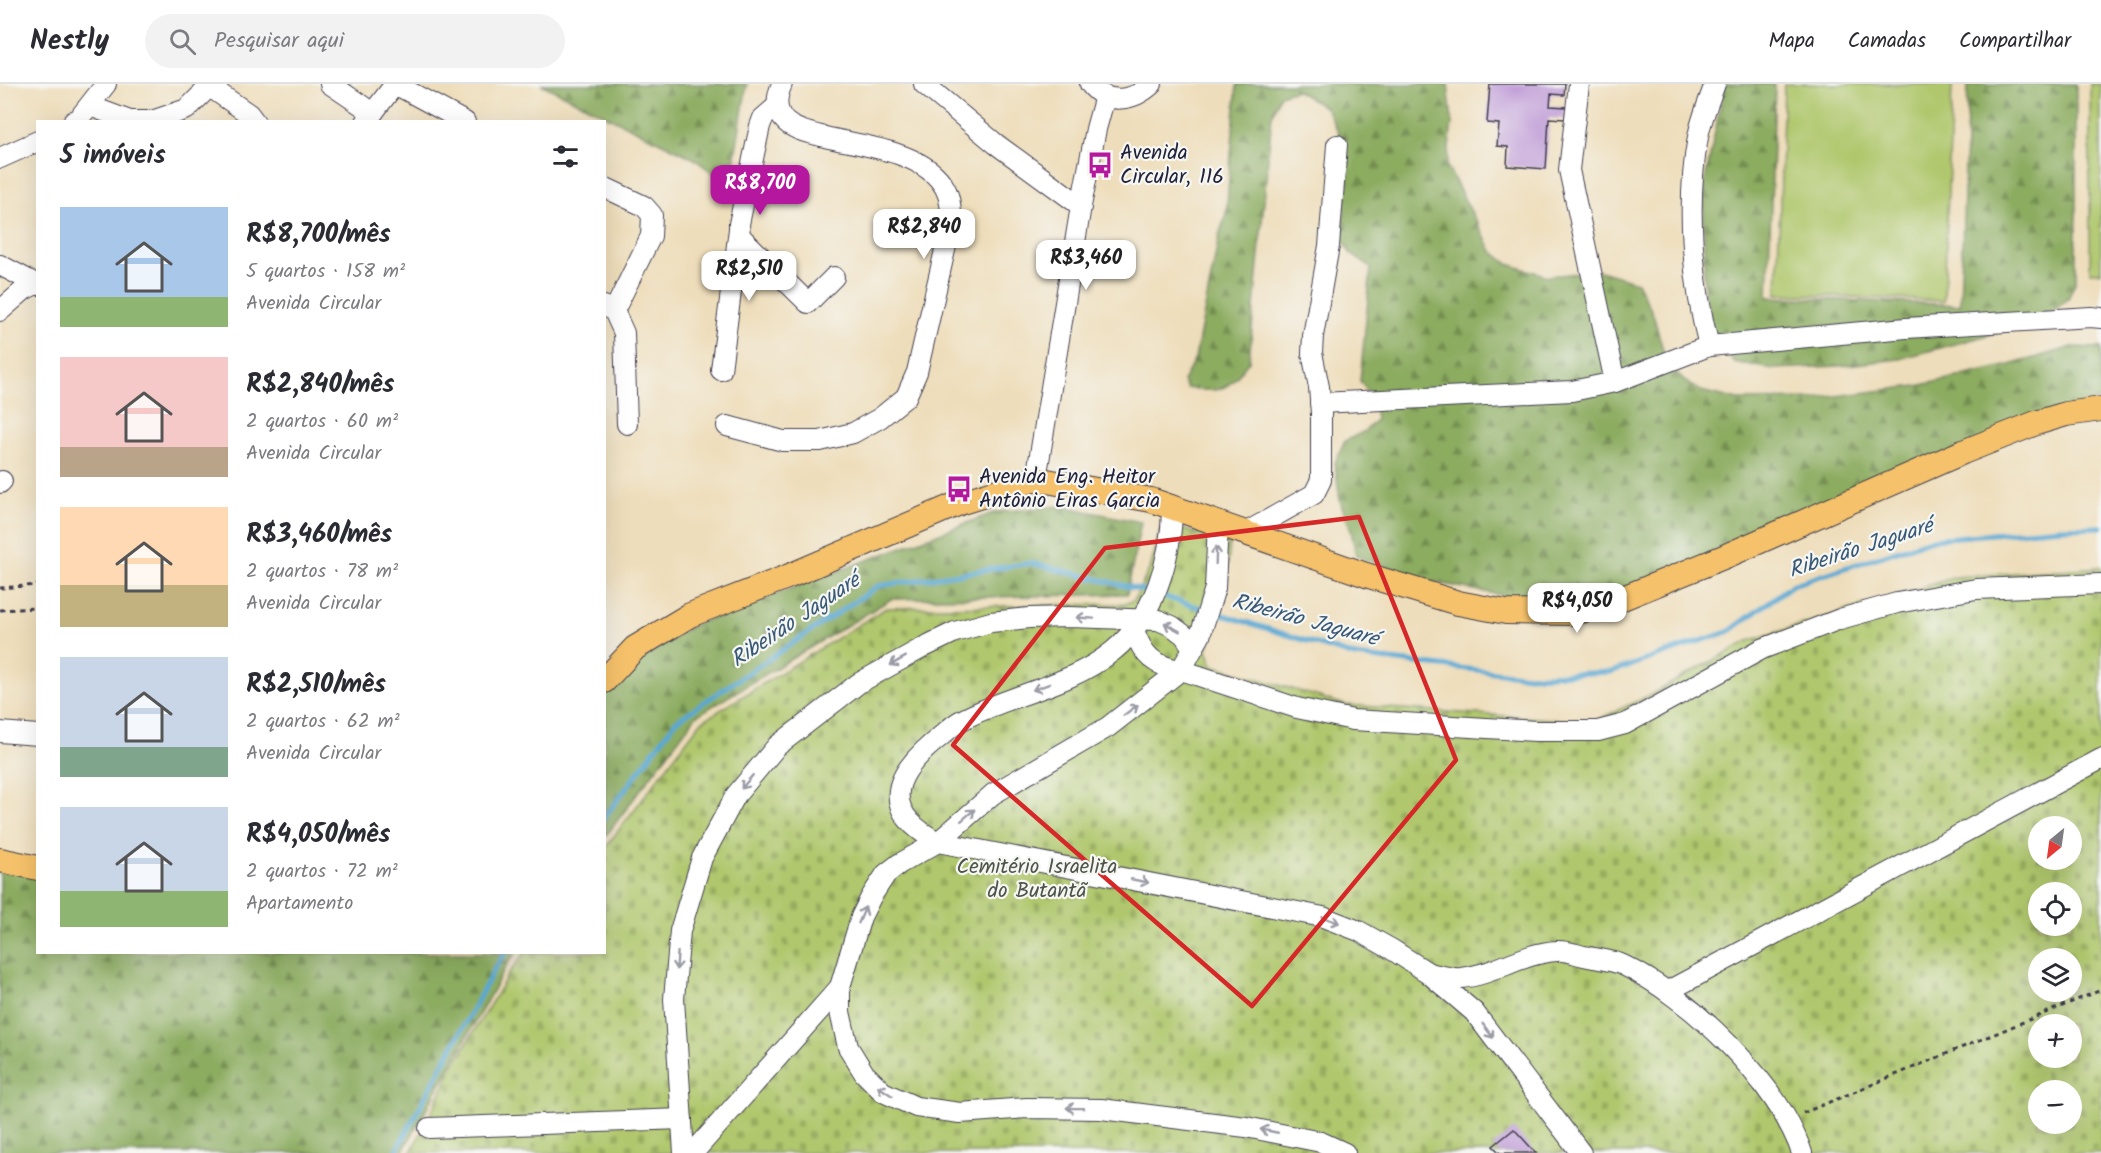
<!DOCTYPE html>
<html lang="pt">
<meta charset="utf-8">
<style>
:root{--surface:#fff;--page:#f2f2f3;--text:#2b2b33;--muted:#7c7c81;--line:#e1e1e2;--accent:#b5179e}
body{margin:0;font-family:Kalam,sans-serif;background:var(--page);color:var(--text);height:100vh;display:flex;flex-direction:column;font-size:22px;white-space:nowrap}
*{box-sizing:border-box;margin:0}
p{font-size:20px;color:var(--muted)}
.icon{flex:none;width:33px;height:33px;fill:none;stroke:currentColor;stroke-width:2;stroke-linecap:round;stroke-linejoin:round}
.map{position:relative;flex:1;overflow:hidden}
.sheet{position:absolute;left:36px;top:36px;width:570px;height:834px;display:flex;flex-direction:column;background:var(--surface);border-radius:0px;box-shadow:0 6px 24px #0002}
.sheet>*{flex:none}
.needle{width:39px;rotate:209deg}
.controls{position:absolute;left:2028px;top:732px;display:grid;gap:12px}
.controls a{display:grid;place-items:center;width:54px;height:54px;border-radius:50%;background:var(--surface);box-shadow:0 6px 24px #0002;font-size:30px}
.price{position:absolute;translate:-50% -51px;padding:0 14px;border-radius:12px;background:#fff;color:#222;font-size:20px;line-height:39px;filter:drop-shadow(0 2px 3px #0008)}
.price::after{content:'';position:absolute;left:50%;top:36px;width:18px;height:14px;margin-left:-9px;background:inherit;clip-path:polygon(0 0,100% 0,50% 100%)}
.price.current{background:var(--accent);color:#fff}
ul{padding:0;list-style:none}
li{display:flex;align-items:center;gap:18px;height:150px;padding:0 24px}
li span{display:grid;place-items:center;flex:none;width:168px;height:120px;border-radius:0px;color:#555}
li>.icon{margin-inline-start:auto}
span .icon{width:72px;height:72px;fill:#fffc;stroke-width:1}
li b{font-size:26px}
h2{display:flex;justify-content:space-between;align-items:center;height:72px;padding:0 24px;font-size:26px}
header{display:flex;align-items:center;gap:36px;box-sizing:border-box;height:84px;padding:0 30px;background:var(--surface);border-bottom:2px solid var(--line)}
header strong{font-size:28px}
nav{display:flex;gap:33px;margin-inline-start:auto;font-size:21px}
.search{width:420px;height:54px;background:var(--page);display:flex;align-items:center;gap:15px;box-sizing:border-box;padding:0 21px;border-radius:33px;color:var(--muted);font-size:22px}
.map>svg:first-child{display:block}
</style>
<header>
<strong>Nestly</strong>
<div class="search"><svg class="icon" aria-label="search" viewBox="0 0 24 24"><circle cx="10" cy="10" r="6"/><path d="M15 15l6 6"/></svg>Pesquisar aqui</div>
<nav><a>Mapa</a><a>Camadas</a><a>Compartilhar</a></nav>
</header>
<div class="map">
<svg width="2101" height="1069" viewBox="0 0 2101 1069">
<defs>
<pattern id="forest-firs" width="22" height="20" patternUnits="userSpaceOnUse" patternTransform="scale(1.5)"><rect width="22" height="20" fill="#8cac60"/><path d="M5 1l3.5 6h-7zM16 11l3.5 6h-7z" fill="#728c50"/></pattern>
<pattern id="cemetery-stones" width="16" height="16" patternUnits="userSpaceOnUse" patternTransform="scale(1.5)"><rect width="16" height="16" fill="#b0c76d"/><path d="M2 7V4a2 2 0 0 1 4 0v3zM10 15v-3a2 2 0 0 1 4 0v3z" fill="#97ab5f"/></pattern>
</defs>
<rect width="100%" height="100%" fill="#f6f6f2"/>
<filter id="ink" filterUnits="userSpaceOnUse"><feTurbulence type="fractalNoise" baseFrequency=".0167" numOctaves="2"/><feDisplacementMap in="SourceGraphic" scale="12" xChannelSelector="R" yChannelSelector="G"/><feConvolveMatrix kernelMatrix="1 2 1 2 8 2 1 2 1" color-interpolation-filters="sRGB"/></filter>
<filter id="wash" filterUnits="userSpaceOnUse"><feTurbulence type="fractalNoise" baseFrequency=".008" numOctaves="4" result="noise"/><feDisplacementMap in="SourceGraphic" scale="24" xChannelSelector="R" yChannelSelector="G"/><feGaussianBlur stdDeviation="1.35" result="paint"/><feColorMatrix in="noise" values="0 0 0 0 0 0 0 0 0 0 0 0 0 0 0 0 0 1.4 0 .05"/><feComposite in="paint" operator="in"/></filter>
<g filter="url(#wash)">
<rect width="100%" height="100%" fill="#eeddba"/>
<g fill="#b0c76d" stroke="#697454" stroke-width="1.5">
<path d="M1784,0H1952L1944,217L1777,210Z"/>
<rect x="2090" y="0" width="11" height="188"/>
</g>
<g fill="url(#forest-firs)" stroke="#57674e" stroke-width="1.5">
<path d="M541,0H747L730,102L693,74Z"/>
<path d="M1237,0H1448L1452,38L1447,82L1492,167L1508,180L1548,192L1600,187L1637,198L1653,230L1666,277L1684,297L1701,307L1738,316L1812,315L1917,302L2006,282L2072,263L2101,264V315L1640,499L1574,516L1516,514L1428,497L1356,472L1351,446L1340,417L1335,379L1345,357L1365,347L1376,336L1373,315L1360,297L1371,184L1351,170L1341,154L1349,86L1342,56L1326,24L1296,6L1280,11L1272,31L1249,277C1227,307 1223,309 1187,304L1183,297L1195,275L1220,148L1226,131Z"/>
<path d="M1725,0H1775L1768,213L1960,221L1968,0H2076V196L2068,215L2053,227L2022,242L1899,275L1839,282L1772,285L1734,278L1715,259L1704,209V101Z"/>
<path d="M1061,422L1141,438L1127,510L891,515L696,632L605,753L604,605L613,593L694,541L996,428Z"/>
<path d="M0,784L37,788L38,868L516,869L508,879L402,1069H0Z"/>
</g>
<path fill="url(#cemetery-stones)" stroke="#697454" stroke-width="1.5" fill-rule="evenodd" d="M1162,438L1230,460L1224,517L1207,565L1212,581L1346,621L1593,638L1650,611L1748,557L1956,493L2101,483V1069H410L424,1044L454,980L511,886L525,869L604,868L605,764L701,638L886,524L1125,520L1134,516L1151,482ZM2038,742H2072V776H2038ZM2038,808H2072V842H2038ZM2038,874H2072V908H2038ZM2038,940H2072V974H2038ZM2038,1006H2072V1040H2038Z"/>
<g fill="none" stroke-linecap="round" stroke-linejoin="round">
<g stroke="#59a8d3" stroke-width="5">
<path d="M1159,511L1355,572L1529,592L1611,588L1730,547L1792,501L1934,455L2061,444L2101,443"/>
<path d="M604,734L676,637L878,502L1031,479L1150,508"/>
<path d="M395,1069L495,884L506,868"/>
</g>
</g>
<g id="blocks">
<g fill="#bc96d6">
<path d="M1490,0H1565L1564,11L1551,10L1550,22L1566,23L1565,35L1549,34L1546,85L1507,82L1508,63L1497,62L1499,40L1487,39Z"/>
<path d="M1514,1045L1536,1069H1500L1493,1062Z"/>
</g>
</g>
</g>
<g filter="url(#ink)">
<use href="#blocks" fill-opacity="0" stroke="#413e4e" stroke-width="1.5"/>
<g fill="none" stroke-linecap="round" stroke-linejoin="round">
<g stroke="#413e4e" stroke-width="22">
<g id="minor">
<path d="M330,0L373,29"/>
<path d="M395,0L465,38"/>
<path d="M924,0L996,60L1081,122"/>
<path d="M1090,0C1107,22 1134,17 1152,0"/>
<path d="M1715,0C1709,17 1701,35 1698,53C1686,118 1692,198 1709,262L1906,244L2091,233L2101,234"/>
<path d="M210,3L249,30L255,38"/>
<path d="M90,22L130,37H152L187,25L212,0"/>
<path d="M777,22L763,34L760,42L739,140L740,152L808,219L834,193"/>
<path d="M73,38L80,33L106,0"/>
<path d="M366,38L395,0"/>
<path d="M0,74L38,57"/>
<path d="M604,103L644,122L652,131L651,152L614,227"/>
<path d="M0,181L38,201"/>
<path d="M604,222L614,227L624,249L627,340"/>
<path d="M0,227L24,206L38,199"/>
<path d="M721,286L739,145"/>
<path d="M1615,298L1709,262"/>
<path d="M1320,319L1572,307L1615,298L1569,86L1579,0"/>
<path d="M727,342L783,357H820L853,349L880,334L906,313L917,288L951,140C951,127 951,115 945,104C925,67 862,62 825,53C813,50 796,47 786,38C775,28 776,13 782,0"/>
<path d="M1036,395L1081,122L1096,45L1105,12"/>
<path d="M0,399L2,397"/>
<path d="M1172,423C1172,474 1154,534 1113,567C1069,603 1009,610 960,637C951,642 943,651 935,657C890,694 882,728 938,758L1323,833L1359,847L1391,865L1427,888L1474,928L1581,1069"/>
<path d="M1218,439L1215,504L1200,552L1181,586L1108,643L993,710L938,758L899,780L886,790L871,813L861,833L840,903V928L848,963L864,989L883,1008L916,1023L960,1029L1027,1024L1101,1025L1246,1043L1321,1058L1345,1069"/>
<path d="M1245,449L1314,410L1321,396V329L1319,303L1312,269L1313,252L1329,162L1337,61"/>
<path d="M1134,546C1143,572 1154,582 1181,586L1297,624L1353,636L1536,647H1598L1625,640L1762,565L1840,535L1897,519L1976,505L2101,500"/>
<path d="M0,648L38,651"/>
<path d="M1429,889C1439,891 1451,895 1461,894C1494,891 1522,869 1557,867C1565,866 1575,870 1584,872C1596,875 1612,876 1623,881C1690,913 1778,998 1802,1069"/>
<path d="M1668,907L2101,675"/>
<path d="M429,1044L682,1035"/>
<path d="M684,1069L674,915L680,847L702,774L736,711L777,662L859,599L924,563L955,548L991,538L1029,534L1069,533L1158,536L1172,542L1184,551L1193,564"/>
<path d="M693,1069L840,903"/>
</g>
</g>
<g stroke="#413e4e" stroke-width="26">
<g id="major">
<path d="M604,597L635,564L690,531L787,493L962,418L1036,395L1151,416L1366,491L1458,519L1506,528L1574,529L1613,518L1726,472L1963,368L2036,339L2066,330L2101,325"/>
<path d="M0,776L38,784"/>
</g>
</g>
<g stroke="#413e4e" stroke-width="3" stroke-dasharray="4.5 4.5" stroke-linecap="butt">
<path d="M0,504L38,501"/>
<path d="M0,526L38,524"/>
<path d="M1803,1029L2101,906"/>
</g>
<use href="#minor" stroke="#fff" stroke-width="20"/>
<use href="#major" stroke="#f5c16b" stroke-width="24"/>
</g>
<defs><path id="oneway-shaft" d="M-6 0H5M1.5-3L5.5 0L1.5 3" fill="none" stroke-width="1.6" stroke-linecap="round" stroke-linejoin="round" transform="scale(1.5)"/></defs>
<g stroke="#9c9ca7">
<use href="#oneway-shaft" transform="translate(1216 471) rotate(-88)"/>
<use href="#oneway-shaft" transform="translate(1085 534) rotate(-176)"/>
<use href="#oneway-shaft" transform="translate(1172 543) rotate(-151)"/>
<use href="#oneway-shaft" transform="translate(898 577) rotate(151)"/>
<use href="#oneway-shaft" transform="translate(1041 603) rotate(160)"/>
<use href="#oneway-shaft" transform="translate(1131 626) rotate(-36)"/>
<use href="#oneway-shaft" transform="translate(747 698) rotate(130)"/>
<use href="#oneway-shaft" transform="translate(968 731) rotate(-41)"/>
<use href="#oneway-shaft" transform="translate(1140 797) rotate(11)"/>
<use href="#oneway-shaft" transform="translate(862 831) rotate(-67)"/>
<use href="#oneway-shaft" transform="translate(1331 836) rotate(20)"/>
<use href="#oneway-shaft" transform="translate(677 877) rotate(94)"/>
<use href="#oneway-shaft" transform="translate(1488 947) rotate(53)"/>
<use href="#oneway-shaft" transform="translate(885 1007) rotate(-146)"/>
<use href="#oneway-shaft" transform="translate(1075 1024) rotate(-179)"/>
<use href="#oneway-shaft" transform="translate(1269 1047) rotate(-169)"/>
</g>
</g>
<path fill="none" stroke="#d62828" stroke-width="4.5" stroke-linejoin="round" d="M1359,433L1456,676L1252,922L953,661L1105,464Z"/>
<defs>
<g id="bus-bare" transform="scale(2.07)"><path d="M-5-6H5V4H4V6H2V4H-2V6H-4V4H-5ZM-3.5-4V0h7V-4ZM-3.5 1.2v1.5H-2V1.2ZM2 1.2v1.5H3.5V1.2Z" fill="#b5179e" stroke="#f6f6f2" stroke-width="2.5" paint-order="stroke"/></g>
</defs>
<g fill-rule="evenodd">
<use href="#bus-bare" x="1100" y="81"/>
<use href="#bus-bare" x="959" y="405"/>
</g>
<g text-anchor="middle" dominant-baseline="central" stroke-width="4.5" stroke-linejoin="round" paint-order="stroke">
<g font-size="21" fill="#22223b" stroke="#f6f6f2" text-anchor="start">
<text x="1120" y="69">Avenida<tspan x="1120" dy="24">Circular, 116</tspan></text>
<text x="979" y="393">Avenida Eng. Heitor<tspan x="979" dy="24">Antônio Eiras Garcia</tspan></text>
</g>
<g font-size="21" fill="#4d544a" stroke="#f6f6f2">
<text x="1037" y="783">Cemitério Israelita<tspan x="1037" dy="24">do Butantã</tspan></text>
</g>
<g font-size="22" font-style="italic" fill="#385878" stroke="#f6f6f2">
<text transform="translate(1861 465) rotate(-18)">Ribeirão Jaguaré</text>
<text transform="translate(796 537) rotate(-34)">Ribeirão Jaguaré</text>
<text transform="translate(1305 537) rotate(15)">Ribeirão Jaguaré</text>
</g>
</g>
</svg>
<div class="controls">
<a><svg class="needle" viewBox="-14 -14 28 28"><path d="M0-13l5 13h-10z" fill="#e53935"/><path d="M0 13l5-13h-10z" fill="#7c7c81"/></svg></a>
<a><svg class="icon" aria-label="locate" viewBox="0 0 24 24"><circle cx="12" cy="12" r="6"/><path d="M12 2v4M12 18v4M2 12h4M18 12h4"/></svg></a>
<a><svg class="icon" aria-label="layers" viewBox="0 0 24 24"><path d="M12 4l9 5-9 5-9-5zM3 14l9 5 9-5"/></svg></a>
<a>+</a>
<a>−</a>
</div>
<b class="price current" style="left:760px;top:132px">R$8,700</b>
<b class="price" style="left:924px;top:176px">R$2,840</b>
<b class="price" style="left:1086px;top:207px">R$3,460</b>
<b class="price" style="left:749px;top:218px">R$2,510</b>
<b class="price" style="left:1577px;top:550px">R$4,050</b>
<section class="sheet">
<h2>5 imóveis<svg class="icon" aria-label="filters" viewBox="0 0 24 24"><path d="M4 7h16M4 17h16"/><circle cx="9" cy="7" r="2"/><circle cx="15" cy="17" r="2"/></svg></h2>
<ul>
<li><span style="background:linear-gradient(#a9c7e8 75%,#8fb573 0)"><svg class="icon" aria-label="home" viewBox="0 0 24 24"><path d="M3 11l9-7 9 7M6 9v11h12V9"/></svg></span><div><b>R$8,700/mês</b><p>5 quartos · 158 m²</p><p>Avenida Circular</p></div></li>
<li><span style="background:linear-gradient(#f6c9c9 75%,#b9a48a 0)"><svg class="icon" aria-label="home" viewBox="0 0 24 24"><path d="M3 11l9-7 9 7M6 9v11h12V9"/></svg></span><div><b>R$2,840/mês</b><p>2 quartos · 60 m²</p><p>Avenida Circular</p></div></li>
<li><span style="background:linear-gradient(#ffd9b3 65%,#c2b280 0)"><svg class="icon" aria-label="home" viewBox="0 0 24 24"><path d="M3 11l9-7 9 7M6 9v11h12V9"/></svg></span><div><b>R$3,460/mês</b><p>2 quartos · 78 m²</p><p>Avenida Circular</p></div></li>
<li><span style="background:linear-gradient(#c9d6e8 75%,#7fa58c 0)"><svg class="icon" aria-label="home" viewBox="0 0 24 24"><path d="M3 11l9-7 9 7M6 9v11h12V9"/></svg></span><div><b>R$2,510/mês</b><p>2 quartos · 62 m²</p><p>Avenida Circular</p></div></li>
<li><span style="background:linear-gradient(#c9d6e8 70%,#8fb573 0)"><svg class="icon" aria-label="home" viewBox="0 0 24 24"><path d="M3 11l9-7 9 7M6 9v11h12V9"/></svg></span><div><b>R$4,050/mês</b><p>2 quartos · 72 m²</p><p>Apartamento</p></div></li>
</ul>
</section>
</div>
